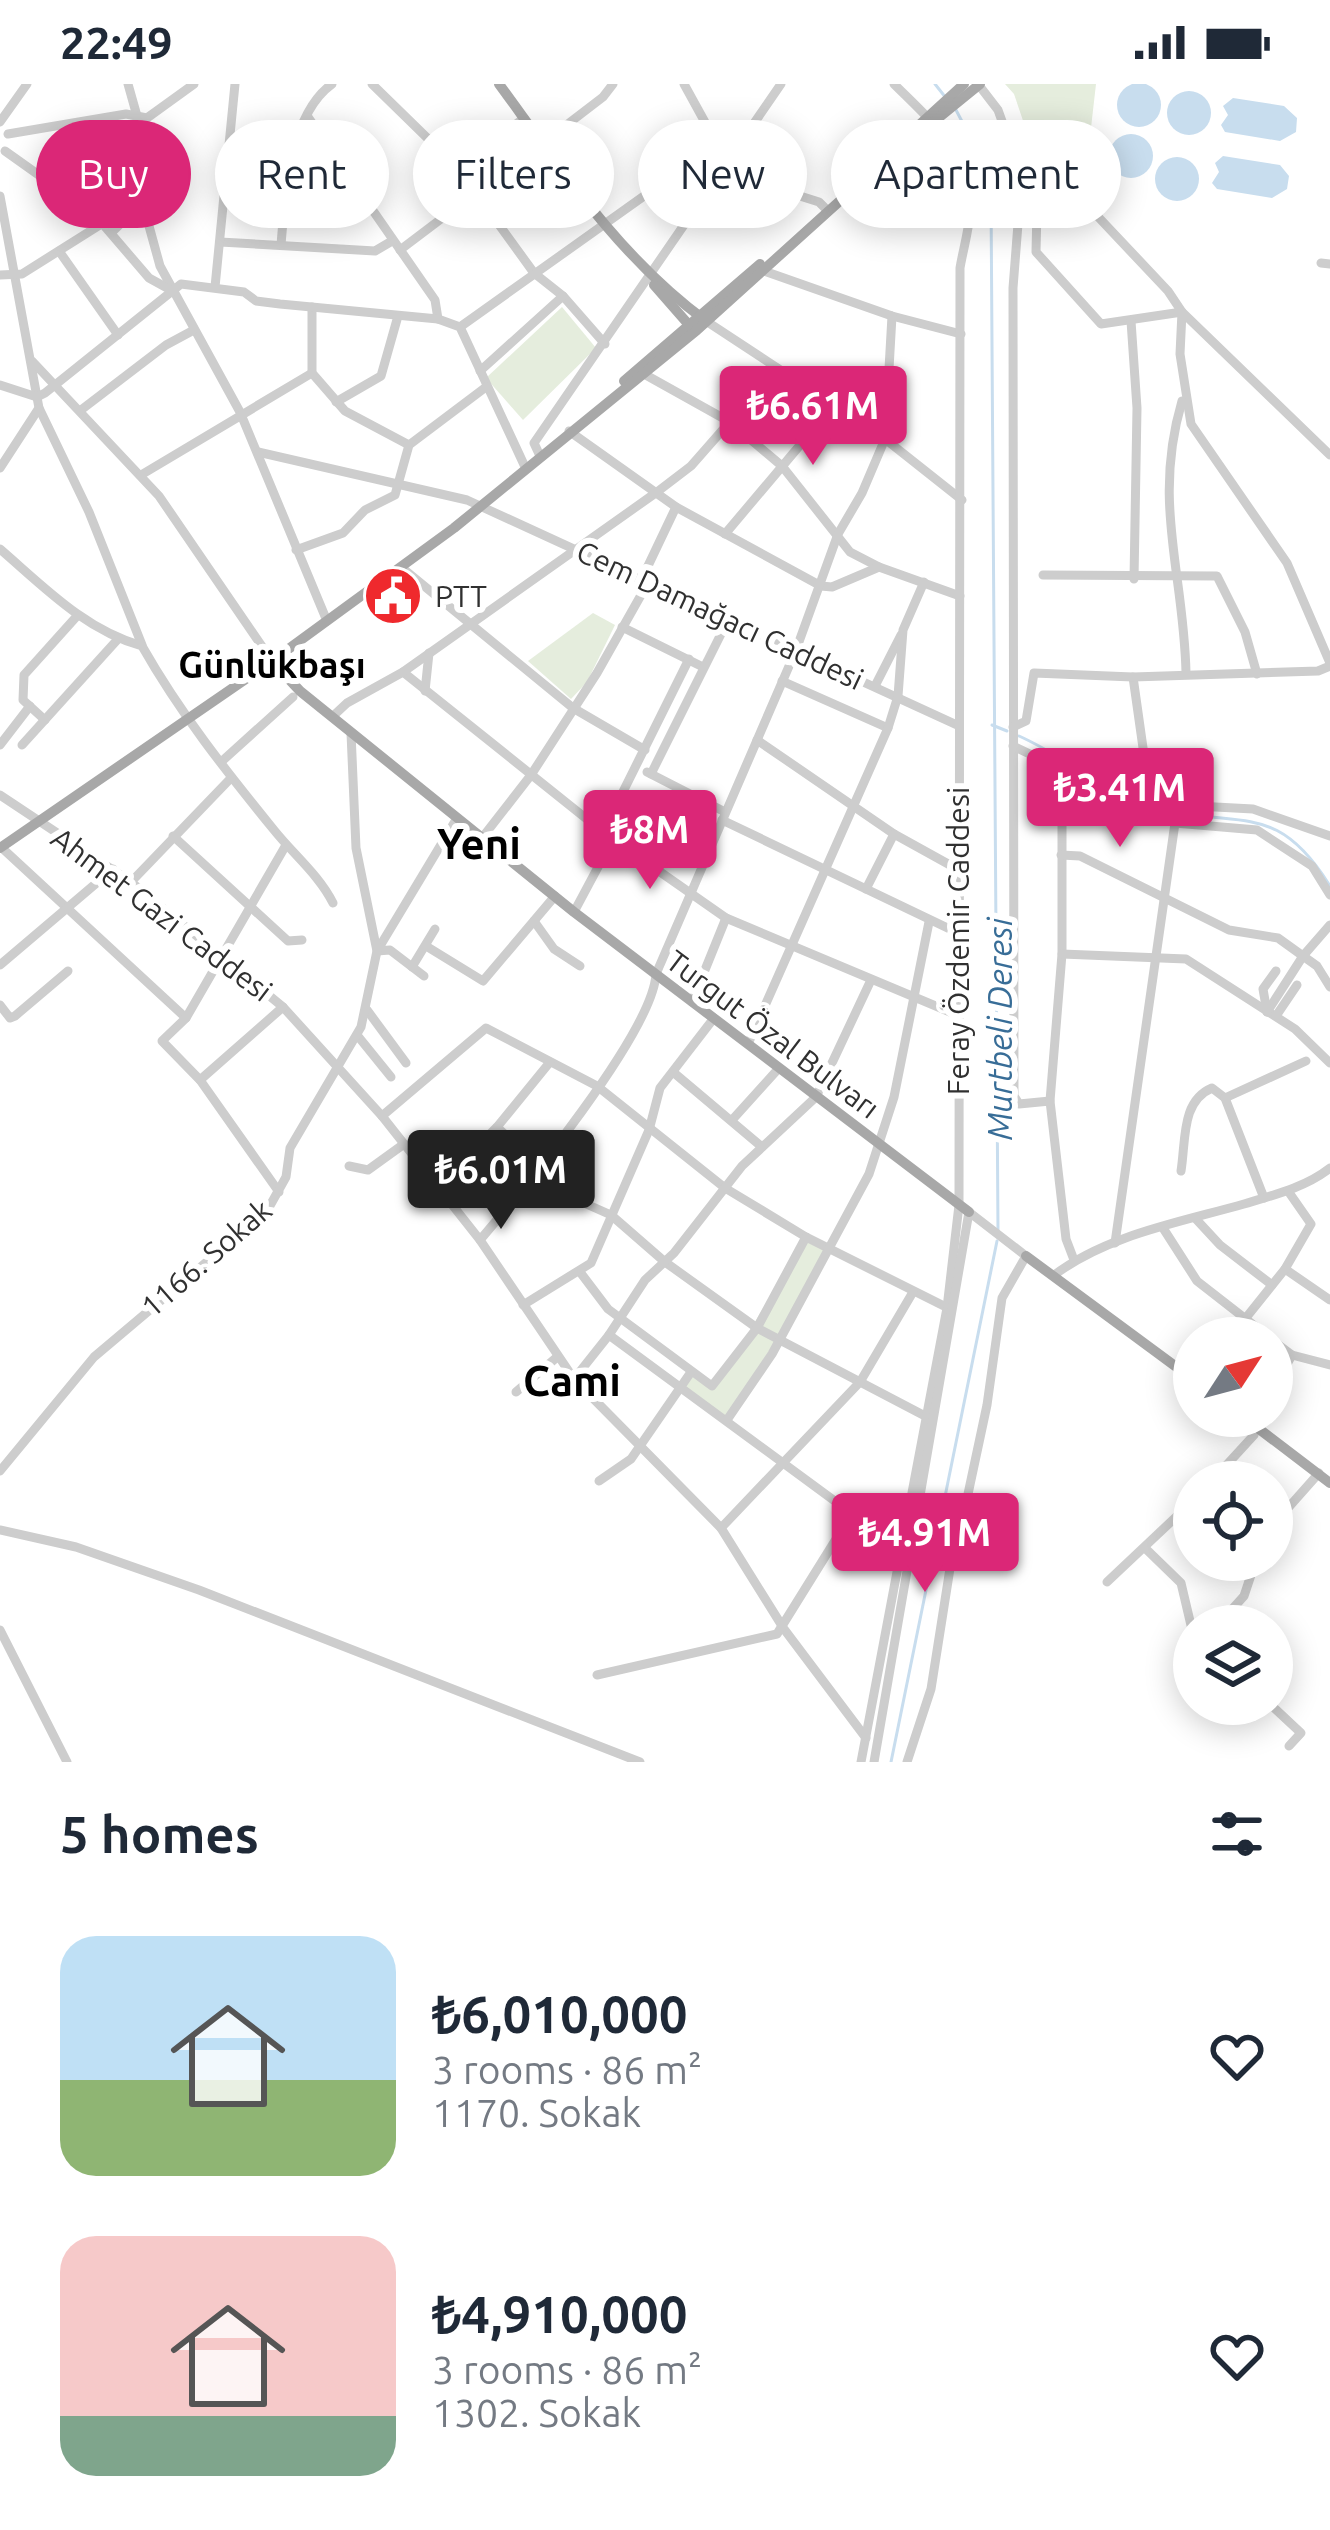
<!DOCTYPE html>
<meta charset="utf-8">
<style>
:root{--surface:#fff;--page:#f6f6f7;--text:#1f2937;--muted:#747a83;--accent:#db2777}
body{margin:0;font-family:Ubuntu,sans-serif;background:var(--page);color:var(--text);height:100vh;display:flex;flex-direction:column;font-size:45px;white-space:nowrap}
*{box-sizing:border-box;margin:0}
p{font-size:39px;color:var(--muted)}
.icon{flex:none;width:66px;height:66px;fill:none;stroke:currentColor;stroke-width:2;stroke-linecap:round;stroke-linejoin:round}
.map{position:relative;height:1678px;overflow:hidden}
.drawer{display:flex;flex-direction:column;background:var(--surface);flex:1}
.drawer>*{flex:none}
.banner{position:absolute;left:36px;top:36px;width:1260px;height:108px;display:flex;gap:24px}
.needle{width:78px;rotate:54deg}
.buttons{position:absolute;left:1173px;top:1233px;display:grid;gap:24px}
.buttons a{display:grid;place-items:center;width:120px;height:120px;border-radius:50%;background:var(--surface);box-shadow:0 6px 30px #0003;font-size:60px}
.price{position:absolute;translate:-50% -102px;padding:0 27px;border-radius:12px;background:var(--accent);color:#fff;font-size:39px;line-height:78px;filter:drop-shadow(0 3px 6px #0008)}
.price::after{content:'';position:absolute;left:50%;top:72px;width:36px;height:27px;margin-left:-18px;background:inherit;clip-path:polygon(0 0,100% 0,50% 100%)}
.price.current{background:#222;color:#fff}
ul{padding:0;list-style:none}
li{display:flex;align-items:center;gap:36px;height:300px;padding:0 60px}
li span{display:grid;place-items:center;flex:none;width:336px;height:240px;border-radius:36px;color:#555}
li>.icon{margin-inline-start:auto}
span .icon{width:144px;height:144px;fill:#fffc;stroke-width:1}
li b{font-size:51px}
h2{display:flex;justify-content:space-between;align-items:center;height:144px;padding:0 60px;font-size:51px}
.tag{padding:0 42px;border-radius:54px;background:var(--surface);box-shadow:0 6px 30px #0003;font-size:42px;line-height:108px}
.tag.current{background:var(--accent);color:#fff}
.status{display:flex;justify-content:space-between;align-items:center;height:84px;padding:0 60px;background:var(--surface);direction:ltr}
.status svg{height:33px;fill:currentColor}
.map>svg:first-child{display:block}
</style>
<div class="status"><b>22:49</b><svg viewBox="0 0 49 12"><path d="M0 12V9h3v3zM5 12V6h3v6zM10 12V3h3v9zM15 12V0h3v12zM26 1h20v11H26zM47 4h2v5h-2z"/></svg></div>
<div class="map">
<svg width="1330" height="1678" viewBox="0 0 1330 1678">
<rect width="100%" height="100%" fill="#fff"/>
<g fill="#e5eddd">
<path d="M1005,0H1096L1088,70L1069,91L1034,69L1014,10Z"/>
<path d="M562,223L596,264L523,336L486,294Z"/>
<path d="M593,529L615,541L587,598L571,615L528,577Z"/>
<path d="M806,1153L830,1167L727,1336L680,1303L691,1288L712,1302L720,1296Z"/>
</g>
<g fill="#c8ddee">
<circle cx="1139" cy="21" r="22"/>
<circle cx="1189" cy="29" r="22"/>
<path d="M1233,14L1284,22L1297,34L1296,48L1280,57L1225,48L1221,41L1228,31L1223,22Z"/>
<circle cx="1131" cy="72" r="22"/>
<path d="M1223,72L1280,81L1289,92L1287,105L1272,114L1217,105L1212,99L1219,88L1215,79Z"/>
<circle cx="1177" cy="95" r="22"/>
</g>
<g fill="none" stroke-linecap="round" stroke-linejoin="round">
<g stroke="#c8ddee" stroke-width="3">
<path d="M935,0L946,14"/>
<path d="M956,26L989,89L991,112L998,1147"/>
<path d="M992,641L1007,647"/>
<path d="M1019,652C1066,673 1110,710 1161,724C1240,746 1276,715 1330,802"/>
<path d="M891,1678L997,1157"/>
</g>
<g stroke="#cdcdcd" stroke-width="9">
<path d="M128,0L148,71L149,142L160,182L240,328L327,537"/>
<path d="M372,0L458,84L534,189L563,212L605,260"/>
<path d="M684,0L717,60"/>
<path d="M978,0L998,26L1012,65L1086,120L1168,207L1182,228L1180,270L1191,340L1287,479L1330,579"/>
<path d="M308,33L435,216L438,235L460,243L526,385"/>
<path d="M0,38L27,0"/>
<path d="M8,50L126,30L147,34L194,0"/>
<path d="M543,59L603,13L613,0"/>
<path d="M5,67L95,131L149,194L169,205"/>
<path d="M1023,76L1013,204L1014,1012L1019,1020L1050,1017"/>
<path d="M230,78L288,84"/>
<path d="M1038,83L1036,168L1101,240L1182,228L1330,371"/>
<path d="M458,84L524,34"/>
<path d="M721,87L819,118L828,127"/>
<path d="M468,100L535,48"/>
<path d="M0,112L39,324L89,428L142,561"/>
<path d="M112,148L146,115"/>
<path d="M220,158L375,167L392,157"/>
<path d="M281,161C285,112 289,31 332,0"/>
<path d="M400,166L474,110"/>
<path d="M59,167L118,251"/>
<path d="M1321,179L1330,180"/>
<path d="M764,187L892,232L961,250"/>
<path d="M0,191L22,190L103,139"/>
<path d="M215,203L235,0"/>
<path d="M312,223V289L345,327L409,361"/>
<path d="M706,237L885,355L962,416"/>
<path d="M1131,237L1137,324L1134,495"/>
<path d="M460,243L717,60L739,61"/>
<path d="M32,277L159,412L272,577"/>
<path d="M480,287L563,212"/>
<path d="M644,290L730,338L782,382L850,468L879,483L960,512"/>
<path d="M0,301L37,313L45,309L181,200L244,208L256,217L280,220L438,235"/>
<path d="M1182,317C1152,419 1184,489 1186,589"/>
<path d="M336,318L381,292L398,232"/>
<path d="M81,326L166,261L192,247"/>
<path d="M569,347L676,423L821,502L832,503L879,483"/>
<path d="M258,368L467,416L957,641"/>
<path d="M540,372L534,359L781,0"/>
<path d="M0,384L39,324"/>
<path d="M141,391L312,289"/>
<path d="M725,450L833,322"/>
<path d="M0,465C44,503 85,546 142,562C180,629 226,687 274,746C294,771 319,791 333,819"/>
<path d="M296,466L343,449L365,426L395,411L409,361L486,303"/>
<path d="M401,483L573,624L645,666"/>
<path d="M1043,491L1217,492L1245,548L1257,590"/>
<path d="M622,543L703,583"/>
<path d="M403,588L603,748L726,834L957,931"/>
<path d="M1133,593L1146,685L1165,711L1197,722L1253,725L1330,752"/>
<path d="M782,597L888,644"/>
<path d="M875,602L901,551"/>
<path d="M425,607L429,569"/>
<path d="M332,633L347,619L403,588L657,408L691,382L777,284"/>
<path d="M45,636L23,616L24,591L77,532"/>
<path d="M1013,643L1026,637L1034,589L1133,593L1318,587L1330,582"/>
<path d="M757,656L894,750L950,781L958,780"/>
<path d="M0,661L30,622"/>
<path d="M22,661L118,555"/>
<path d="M1013,662L1175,739L1257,746L1312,782L1330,811"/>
<path d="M221,678L293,613"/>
<path d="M1067,687L1062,714V870L1050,1017L1066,1155L1074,1176"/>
<path d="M647,688L725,728"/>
<path d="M651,690L729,534"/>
<path d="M0,711L131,798L283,923L382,1032L480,1156L574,1295L721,1444L784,1545L866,1654"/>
<path d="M722,736L956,848"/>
<path d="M603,748L689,575"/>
<path d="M173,752L288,857L302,856"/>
<path d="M482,754L531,691L597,589L645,504L647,484L676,423"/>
<path d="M1,763L186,934"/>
<path d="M1061,771L1080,772L1229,846L1278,854L1303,872L1330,841"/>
<path d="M131,798L231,694"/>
<path d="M866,805L894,750"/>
<path d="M574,828L613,755"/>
<path d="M534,837L554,865L580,882"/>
<path d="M426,862L483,897L555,812"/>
<path d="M1062,870L1186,875L1295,945L1330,979"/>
<path d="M0,881L113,785"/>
<path d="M412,883L435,845"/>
<path d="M424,892L390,866L377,867L457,734"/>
<path d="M692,918L726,834"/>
<path d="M0,921L10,934L15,932L68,887"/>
<path d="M367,926L406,979"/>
<path d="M1267,928L1303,872L1317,882L1330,903"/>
<path d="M1267,928L1263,905L1276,887"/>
<path d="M1276,932L1297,901"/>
<path d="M357,951L391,993"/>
<path d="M748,960L888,644L898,612L903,546L924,498"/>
<path d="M673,988L762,1063"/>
<path d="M200,996L283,923"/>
<path d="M382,1032L486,944L597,1002L725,1104L806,1153L948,1224"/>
<path d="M733,1035L779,984"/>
<path d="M497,1043L575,1115L611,1131L665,1178L757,1244L927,1333"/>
<path d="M349,1082L368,1086L404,1060"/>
<path d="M1181,1087C1186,1056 1181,1017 1212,1004L1225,1014"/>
<path d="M438,1103L497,1043L550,978"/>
<path d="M279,1108L200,996L162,957L186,934L286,761"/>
<path d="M1264,1114L1225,1014L1306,977"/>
<path d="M1195,1134L1220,1161L1272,1201"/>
<path d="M1163,1144L1197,1197L1270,1254"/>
<path d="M480,1156C521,1108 653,948 656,890L796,566L838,450L862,409L885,355L892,232"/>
<path d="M1115,1159L1175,739"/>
<path d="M1285,1185L1330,1216"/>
<path d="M580,1188L608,1225L712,1302L757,1244L806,1153"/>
<path d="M1053,1192C1106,1151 1181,1138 1244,1120C1274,1111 1306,1103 1330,1084"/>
<path d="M523,1221L591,1179L649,1046L660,1004L714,934"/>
<path d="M1245,1235L1285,1185L1311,1140L1288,1107"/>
<path d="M609,1251L900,1465"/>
<path d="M1272,1256L1292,1271L1330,1281"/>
<path d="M574,1295L609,1251L645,1196L674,1169L742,1082L816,1013L871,896"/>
<path d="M1272,1307L1292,1271"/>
<path d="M516,1308L556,1274"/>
<path d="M727,1336L772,1270L869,1090L894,1013L929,838"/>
<path d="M0,1387L94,1273L267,1127L286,1093L290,1064L361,943L377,867L356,764L351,649"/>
<path d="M599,1397L631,1375L691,1288"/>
<path d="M1211,1398L1254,1351L1258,1332"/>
<path d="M1272,1442L1319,1389"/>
<path d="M721,1444L860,1298L913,1208"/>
<path d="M0,1446L76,1463L199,1506L640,1678"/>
<path d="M1146,1465L1181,1499L1194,1554"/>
<path d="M1107,1498L1194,1416"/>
<path d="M1217,1542L1244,1512L1256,1476"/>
<path d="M0,1546L67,1678"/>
<path d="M597,1591L777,1550L851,1431"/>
<path d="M1270,1620L1301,1649L1289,1662"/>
<path d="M861,1678L947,1224L959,1121L960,184C963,166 969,146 970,128C974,72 929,35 894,0"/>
<path d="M874,1678L969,1128L1026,1172L1002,1214L987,1321L968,1410L957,1440L931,1605L907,1678"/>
</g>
<g stroke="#a8a8a8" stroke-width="10">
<path d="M499,0C562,86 620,174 706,237"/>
<path d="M905,54L964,0"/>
<path d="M654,201L689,241"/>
<path d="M624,297L760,180"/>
<path d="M272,577L300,607L574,828L969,1128"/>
<path d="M0,764L272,577L454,444L697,246L873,87L980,0"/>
<path d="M1026,1172L1194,1296"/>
<path d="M1242,1332L1330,1399"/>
</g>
</g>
<defs>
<g id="civic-disc" transform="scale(3)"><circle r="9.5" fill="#ef292d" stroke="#fff"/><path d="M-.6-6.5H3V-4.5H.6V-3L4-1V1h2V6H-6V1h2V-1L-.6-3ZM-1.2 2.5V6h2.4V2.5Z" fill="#fff"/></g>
</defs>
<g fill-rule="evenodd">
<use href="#civic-disc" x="393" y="512"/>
</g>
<g text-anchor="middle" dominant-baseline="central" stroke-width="12" stroke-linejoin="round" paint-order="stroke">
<g font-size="30" fill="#303030" stroke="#fff" text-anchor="start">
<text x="435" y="512">PTT</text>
</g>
<g font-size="30" fill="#303030" stroke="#fff">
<text transform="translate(720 531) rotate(25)">Cem Damağacı Caddesi</text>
<text transform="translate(162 830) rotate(37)">Ahmet Gazi Caddesi</text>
<text transform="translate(958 857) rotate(-90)">Feray Özdemir Caddesi</text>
<text transform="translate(773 950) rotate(37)">Turgut Özal Bulvarı</text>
<text transform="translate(206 1174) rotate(-41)">1166. Sokak</text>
</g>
<g font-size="33" font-style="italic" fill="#386d97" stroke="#fff">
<text transform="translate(999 945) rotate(-90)">Murtbeli Deresi</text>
</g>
<g font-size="36" font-weight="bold" fill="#000" stroke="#fff">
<text x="272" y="580">Günlükbaşı</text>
</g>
<g font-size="42" font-weight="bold" fill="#000" stroke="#fff">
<text x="479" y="759">Yeni</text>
<text x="572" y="1296">Cami</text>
</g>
</g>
</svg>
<div class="buttons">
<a><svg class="needle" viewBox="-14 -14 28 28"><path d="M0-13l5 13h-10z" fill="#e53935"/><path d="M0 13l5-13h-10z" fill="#747a83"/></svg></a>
<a><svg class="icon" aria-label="locate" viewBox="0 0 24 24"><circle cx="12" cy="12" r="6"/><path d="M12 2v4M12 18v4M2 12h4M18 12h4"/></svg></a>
<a><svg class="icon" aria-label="layers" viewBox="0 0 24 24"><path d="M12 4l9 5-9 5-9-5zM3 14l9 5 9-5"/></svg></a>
</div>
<b class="price" style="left:813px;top:384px">₺6.61M</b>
<b class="price" style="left:1120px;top:766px">₺3.41M</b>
<b class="price" style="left:650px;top:808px">₺8M</b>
<b class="price current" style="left:501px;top:1148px">₺6.01M</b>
<b class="price" style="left:925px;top:1511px">₺4.91M</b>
<div class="banner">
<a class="tag current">Buy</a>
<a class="tag">Rent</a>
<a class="tag">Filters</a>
<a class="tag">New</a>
<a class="tag">Apartment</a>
</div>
</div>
<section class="drawer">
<h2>5 homes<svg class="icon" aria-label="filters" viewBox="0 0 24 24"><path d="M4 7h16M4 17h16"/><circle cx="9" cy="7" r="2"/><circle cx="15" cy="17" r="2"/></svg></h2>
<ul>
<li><span style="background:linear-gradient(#bfe0f5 60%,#8fb573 0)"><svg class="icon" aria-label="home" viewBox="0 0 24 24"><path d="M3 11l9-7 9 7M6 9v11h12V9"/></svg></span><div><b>₺6,010,000</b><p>3 rooms · 86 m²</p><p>1170. Sokak</p></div><svg class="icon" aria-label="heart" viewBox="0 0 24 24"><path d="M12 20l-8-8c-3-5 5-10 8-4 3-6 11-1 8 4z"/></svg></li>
<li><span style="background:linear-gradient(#f6c9c9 75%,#7fa58c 0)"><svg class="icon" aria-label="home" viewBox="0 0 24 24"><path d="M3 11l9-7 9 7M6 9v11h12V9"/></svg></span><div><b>₺4,910,000</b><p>3 rooms · 86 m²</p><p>1302. Sokak</p></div><svg class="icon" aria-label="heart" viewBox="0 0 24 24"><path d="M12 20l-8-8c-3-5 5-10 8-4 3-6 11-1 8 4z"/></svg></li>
</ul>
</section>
